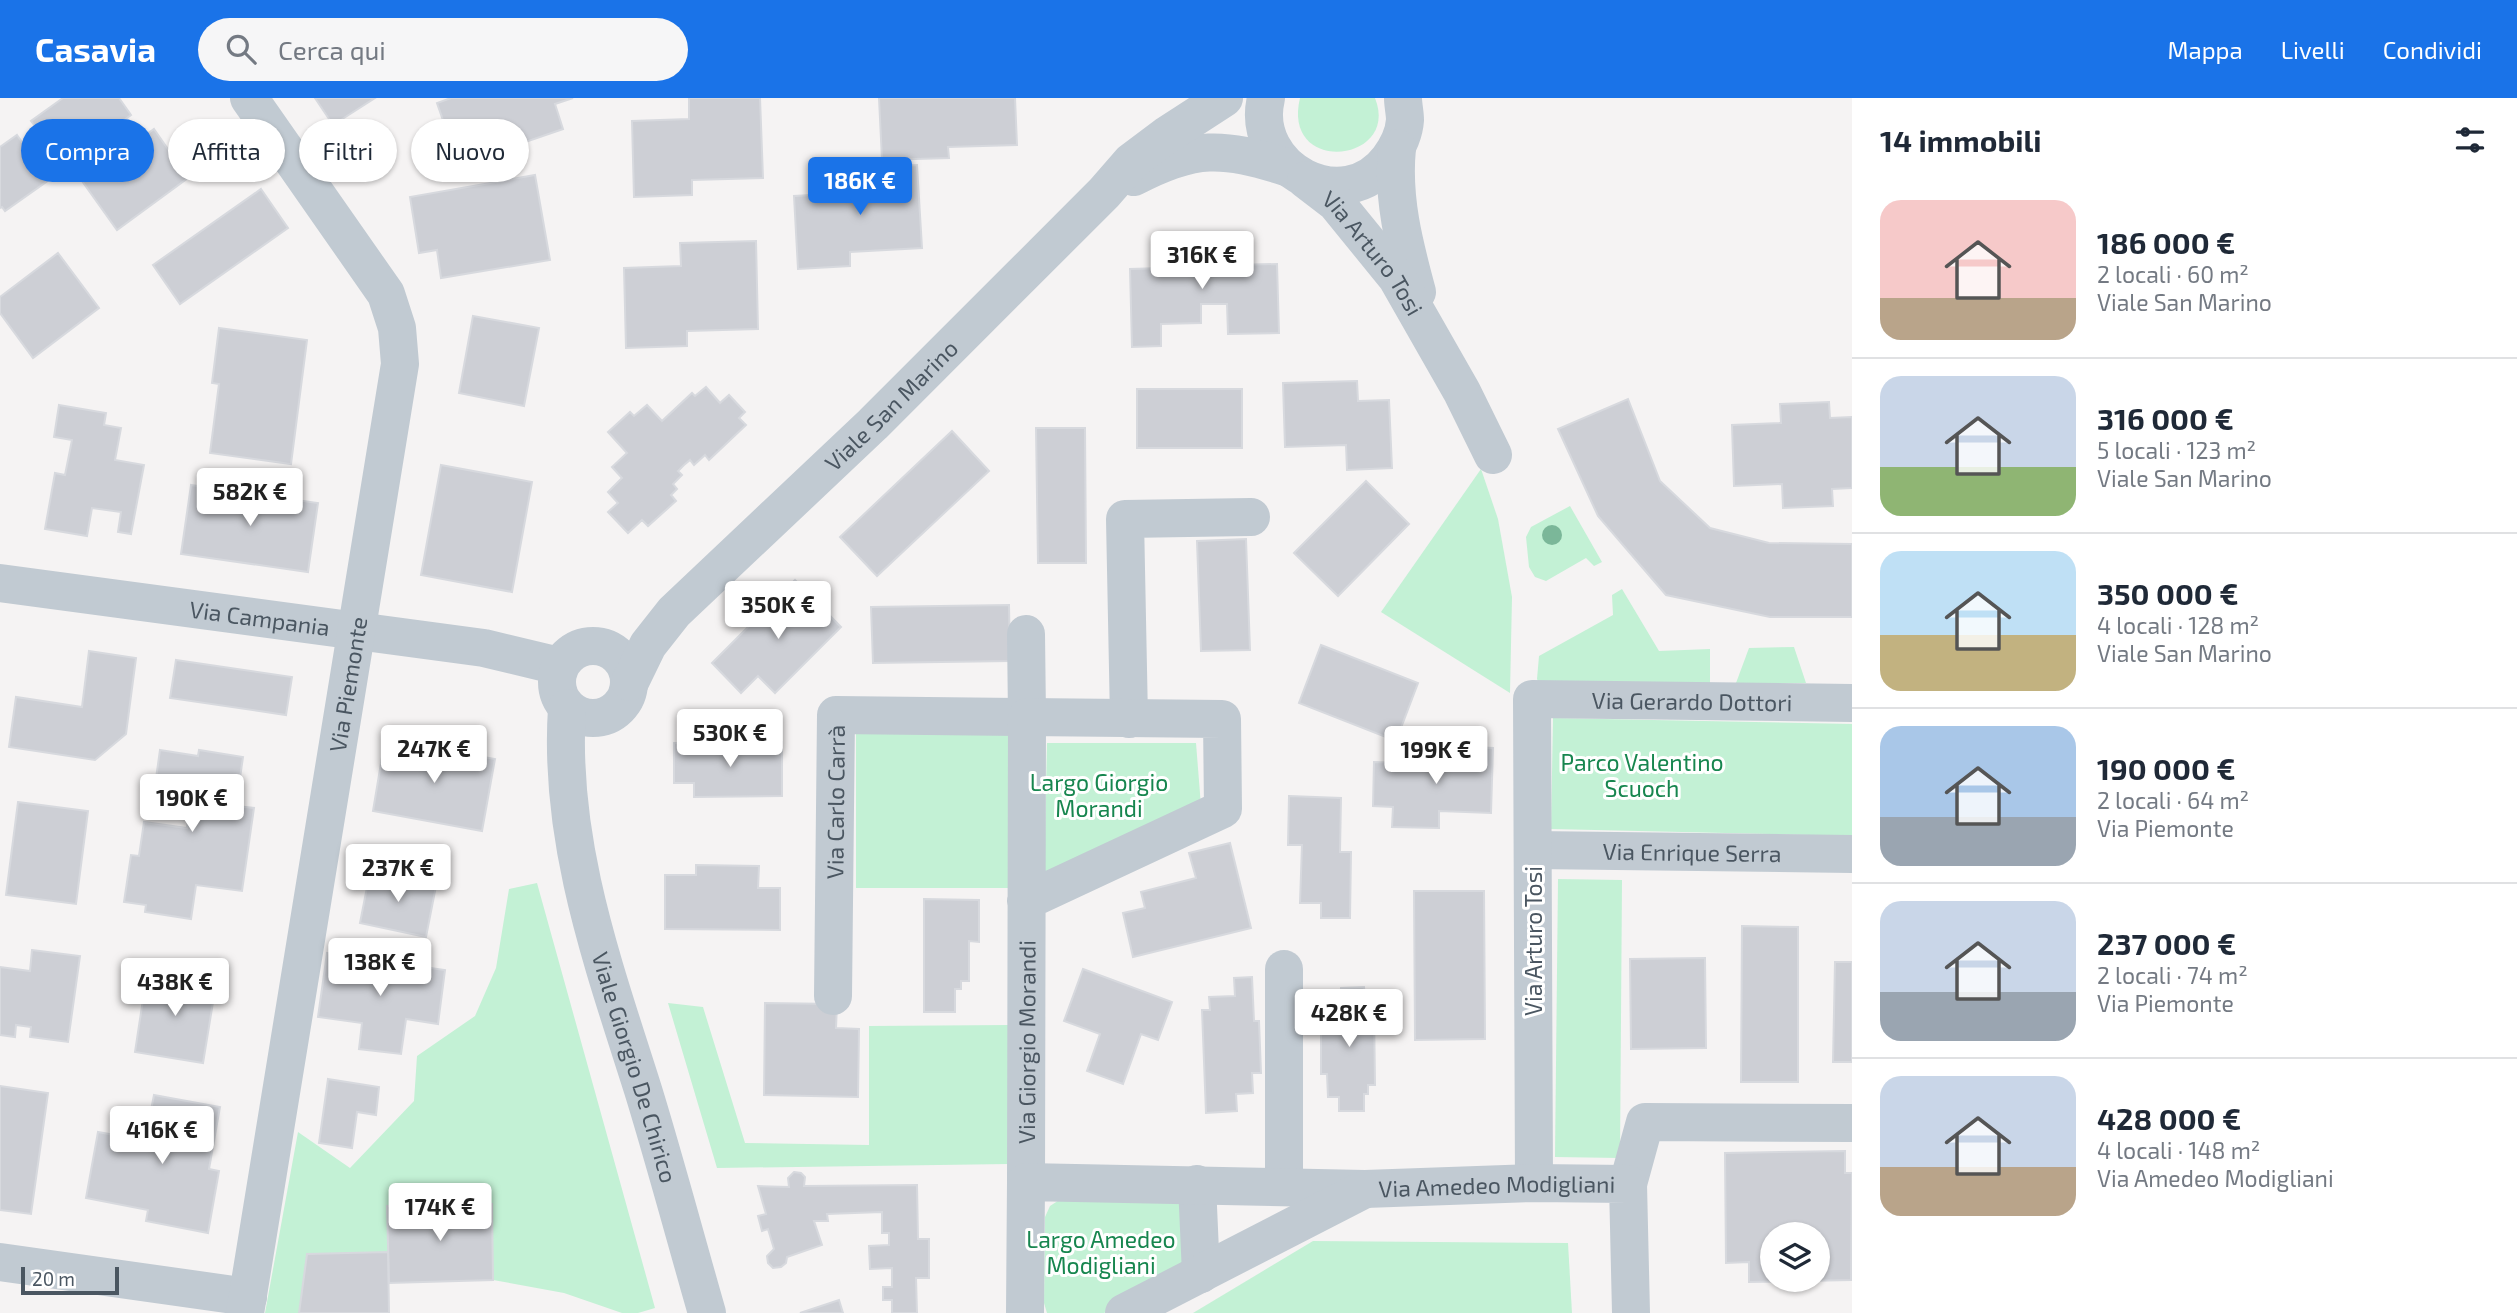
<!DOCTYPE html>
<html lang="it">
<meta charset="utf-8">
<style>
:root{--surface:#fff;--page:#f6f6f7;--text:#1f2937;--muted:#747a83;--line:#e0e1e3;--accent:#1a73e8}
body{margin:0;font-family:"Exo 2",sans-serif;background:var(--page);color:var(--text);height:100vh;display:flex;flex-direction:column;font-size:26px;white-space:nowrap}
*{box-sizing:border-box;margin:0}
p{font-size:23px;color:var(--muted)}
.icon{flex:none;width:38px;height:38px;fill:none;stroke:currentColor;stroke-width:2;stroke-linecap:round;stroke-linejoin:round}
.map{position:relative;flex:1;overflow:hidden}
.drawer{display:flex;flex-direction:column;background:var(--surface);width:665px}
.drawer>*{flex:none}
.top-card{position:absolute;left:21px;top:21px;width:665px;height:63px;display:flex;gap:14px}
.buttons{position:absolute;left:1760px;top:1124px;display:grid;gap:14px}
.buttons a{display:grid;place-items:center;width:70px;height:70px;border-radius:50%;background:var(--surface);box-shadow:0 2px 5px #0004;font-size:35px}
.scale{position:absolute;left:21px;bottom:18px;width:98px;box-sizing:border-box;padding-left:7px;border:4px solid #4a5661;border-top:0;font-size:19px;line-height:24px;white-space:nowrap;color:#4a5661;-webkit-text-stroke:5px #fff;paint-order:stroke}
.price{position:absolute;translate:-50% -60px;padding:0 16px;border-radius:7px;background:#fff;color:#222;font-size:23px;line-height:46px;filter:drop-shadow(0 2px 4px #0008)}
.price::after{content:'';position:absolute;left:50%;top:42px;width:21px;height:16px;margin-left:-10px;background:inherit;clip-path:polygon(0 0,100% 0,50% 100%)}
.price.on{background:var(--accent);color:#fff}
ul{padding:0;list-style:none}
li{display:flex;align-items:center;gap:21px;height:175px;padding:0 28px}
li+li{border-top:2px solid var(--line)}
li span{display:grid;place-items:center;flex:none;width:196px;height:140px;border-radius:21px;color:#555}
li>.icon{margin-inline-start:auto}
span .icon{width:84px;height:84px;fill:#fffc;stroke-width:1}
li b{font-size:30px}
h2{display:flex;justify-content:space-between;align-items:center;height:84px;padding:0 28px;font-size:30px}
.chip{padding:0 24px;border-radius:32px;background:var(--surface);box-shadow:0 2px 5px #0004;font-size:24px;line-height:63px}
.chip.on{background:var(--accent);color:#fff}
header{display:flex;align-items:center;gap:42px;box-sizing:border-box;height:98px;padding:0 35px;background:var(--accent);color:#fff}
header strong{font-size:33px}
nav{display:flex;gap:38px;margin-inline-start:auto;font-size:24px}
.search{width:490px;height:63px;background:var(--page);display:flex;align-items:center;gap:18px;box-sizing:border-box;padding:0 24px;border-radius:38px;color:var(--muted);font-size:26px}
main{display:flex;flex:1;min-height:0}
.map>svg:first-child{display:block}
</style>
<header>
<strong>Casavia</strong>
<div class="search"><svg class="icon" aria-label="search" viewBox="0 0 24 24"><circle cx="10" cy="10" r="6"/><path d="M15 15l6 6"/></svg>Cerca qui</div>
<nav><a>Mappa</a><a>Livelli</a><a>Condividi</a></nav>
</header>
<main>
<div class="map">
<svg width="1852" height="1215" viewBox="0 0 1852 1215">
<rect width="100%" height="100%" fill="#f5f3f3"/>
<g fill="#c3f1d5">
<path d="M1300,0H1375C1401,65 1281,78 1300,0Z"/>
<path d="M1481,371L1498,421L1512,499L1510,595L1381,514Z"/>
<path d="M1570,408L1602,464L1594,468L1586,460L1546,483L1535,479L1529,469L1526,439L1531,429Z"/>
<path d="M1622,491L1659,553L1710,551V591L1541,590L1537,581L1539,558L1613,517L1612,497Z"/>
<path d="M1794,549L1806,585H1736L1749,550Z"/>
<path d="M1553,620L1852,626V738L1551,731Z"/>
<rect x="856" y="634" width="153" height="156"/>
<path d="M1047,645H1196L1201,708L1044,783Z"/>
<path d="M1558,781L1622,782L1620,1060L1555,1059Z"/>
<path d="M537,785L655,1210L638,1215H622L564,1195L493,1182L389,1185V1215H265L298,1034L350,1070L414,1003L417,958L475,918L496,870L509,791Z"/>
<path d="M668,905L703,909L745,1045L869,1047V928L1008,927L1009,1066L717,1070Z"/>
<path d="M1067,1097L1180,1105L1189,1156L1173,1181L1104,1215H1047L1044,1205L1045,1119L1050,1108Z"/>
<path d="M1313,1143L1568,1145L1572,1215H1193Z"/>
</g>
<g fill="#cdcfd5" stroke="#d7d9de" stroke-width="2" fill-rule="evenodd">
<path d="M63,0H119L131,17L85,51L71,33L51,48L31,23Z"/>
<path d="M315,0H375L333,27Z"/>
<path d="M451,0H573L555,6L563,31L508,50L502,34L453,51L437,5Z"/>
<path d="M689,0H760L763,80L692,82V97L634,99L632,23L689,21Z"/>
<path d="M879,0H1015L1017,47L948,49L949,60L882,62Z"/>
<path d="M154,31L188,80L117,132L82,83Z"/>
<path d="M17,37L49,82L5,113L2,109L0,110V49Z"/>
<path d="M917,67L922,150L850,154V168L798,171L794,98L848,95L846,71Z"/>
<path d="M535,77L550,162L441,180L437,152L419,155L410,99Z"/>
<path d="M261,91L288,130L180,206L153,167Z"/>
<path d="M1234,142V167L1277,166L1279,235L1228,236L1227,206H1201V225L1161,226V248L1132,249L1130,171L1163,170V143Z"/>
<path d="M756,143L758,231L687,233V248L626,250L624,170L681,168L680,145Z"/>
<path d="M58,155L99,210L33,260L0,215V199Z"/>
<path d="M473,218L539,230L524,308L459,295Z"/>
<path d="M219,230L307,242L291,366L210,355L219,286L212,285Z"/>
<path d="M1357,283L1358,303L1389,302L1392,370L1347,372L1346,347L1285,349L1283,285Z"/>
<path d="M706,289L720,305L729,297L745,314L739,320L746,327L709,362L705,357L694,367L690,362L684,367L678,373L682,377L673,386L677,391L671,397L676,403L648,428L642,422L628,435L608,414L618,405L608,394L622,380L612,369L627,355L608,334L630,314L634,318L647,307L662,323L692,295L695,298Z"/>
<rect x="1137" y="291" width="105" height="59"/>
<path d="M1628,301L1660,383L1710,430L1769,445L1852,446V519H1770L1666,497L1598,418L1558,331Z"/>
<path d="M1829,304L1830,320L1852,319V390L1832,391L1833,408L1783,410L1782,386L1734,388L1732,327L1781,325L1780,306Z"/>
<path d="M59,307L106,315L104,327L121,330L115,362L144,367L131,436L118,434L121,414L92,410L87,438L45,431L55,375L65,377L72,342L54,339Z"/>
<path d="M1036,330H1085L1086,465H1038Z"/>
<path d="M952,333L989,373L877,478L840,439Z"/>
<path d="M441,367L532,384L512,494L421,477Z"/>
<path d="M1366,383L1409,426L1338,498L1294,455Z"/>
<path d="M191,387L318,405L308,474L181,456Z"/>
<path d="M1246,441L1250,552L1201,553L1197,443Z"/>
<path d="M795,482L841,529L775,595L758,578L741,595L712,565Z"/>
<path d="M1009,507L1010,563L873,565L871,509Z"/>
<path d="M1321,547L1418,585L1396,643L1299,605Z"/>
<path d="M89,553L136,560L126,636L95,662L9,649L16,599L82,609Z"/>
<path d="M176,562L292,579L286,617L170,600Z"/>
<path d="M385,641L495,661L482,733L373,713Z"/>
<path d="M782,644V698L694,699V685H674V645Z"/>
<path d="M1431,647L1493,650L1491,715L1439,713V730L1392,729L1393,709L1373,708L1374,664L1431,666Z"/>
<path d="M160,652L198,658L199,652L243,659L236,708L254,710L242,793L196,787L191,821L145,814L146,807L124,804L131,757L139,758L144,724L187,730L188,721L151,716Z"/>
<path d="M1289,698L1341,700L1340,754H1351L1350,820H1321V805H1300L1302,747H1288Z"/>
<path d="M18,704L88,713L76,806L6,797Z"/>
<path d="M1230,745L1251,830L1133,859L1123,815L1145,810L1141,794L1196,780L1189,755Z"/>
<path d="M696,767L759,768L758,790H780V832L665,831V777H696Z"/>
<path d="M370,774L436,788L426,839L360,825Z"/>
<path d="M1414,793H1484L1485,941L1415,942Z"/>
<path d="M924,801L979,802V844L969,843V883H961V891H955V914H924Z"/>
<path d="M1742,828L1798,829V984H1741Z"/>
<path d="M32,852L80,858L68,944L30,939L31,929L16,927L15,939L0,937V869L30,873Z"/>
<path d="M327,855L445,872L438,926L406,921L401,956L359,951L362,925L318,919Z"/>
<path d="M1705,860L1706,950L1631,951L1630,861Z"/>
<path d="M1835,864H1852V964H1833Z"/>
<path d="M1083,871L1172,904L1158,942L1141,936L1123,986L1087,973L1100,936L1064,923Z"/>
<path d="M147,875L216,886L203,965L135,954Z"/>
<path d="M1252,879L1254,923H1259L1261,975H1252L1253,995L1236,996L1237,1013L1206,1015L1202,912H1210L1209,899L1235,898L1234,880Z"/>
<path d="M1364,889L1365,900H1369V910H1374L1375,987H1368V996H1364V1013H1339V999H1328L1327,976H1321V927H1327L1326,903L1341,902V890Z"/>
<path d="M765,905L837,906L836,930L859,931L858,999L764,997Z"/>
<path d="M328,981L379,989L376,1017L357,1014L352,1050L319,1045Z"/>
<path d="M0,988L48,995L31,1116L0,1112Z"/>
<path d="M154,997L220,1009L209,1071L219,1073L208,1135L146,1123L148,1112L86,1100L98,1034L131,1040L133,1029L147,1032Z"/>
<path d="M1845,1053V1075H1852L1851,1182L1749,1184V1164L1726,1165L1725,1055ZM1773,1136H1818V1181H1773Z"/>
<path d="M794,1074L801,1075L805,1079L804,1088L917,1087L918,1141H929V1180H916L917,1215H892V1202H883V1189H892V1170L870,1171L869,1148L889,1147V1135H882V1114L827,1116L828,1123H814L822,1147L787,1159L786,1165L781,1169L773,1170L768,1165L767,1158L774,1151L768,1131L762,1133L758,1118L766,1116L758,1088L789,1089L788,1080Z"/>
<path d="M492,1106L493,1182L389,1185L387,1108Z"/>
<path d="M388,1154L389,1215H299L307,1156Z"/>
<path d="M839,1202L843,1215H800Z"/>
</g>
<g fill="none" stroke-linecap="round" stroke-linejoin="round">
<g stroke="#c1cad2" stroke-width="38">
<path d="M1266,0C1249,71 1344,121 1389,61C1397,50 1404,37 1405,22C1405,15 1403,7 1403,0"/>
<path d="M1397,50C1392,100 1404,146 1417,194"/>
<path d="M1134,79C1195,47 1222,49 1286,69"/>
<path id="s1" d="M1306,82L1336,105L1397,180L1462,294L1493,357"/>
<path id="s2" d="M0,485L484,550L559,568"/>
<circle cx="593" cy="584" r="36"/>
<path id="s3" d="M630,584L648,547L674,514L873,326L1104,95L1131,64L1167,37L1224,0"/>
<path id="s4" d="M567,610C558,745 604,868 644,995C666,1067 686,1142 707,1215"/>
<path d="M1129,621L1125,421L1251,419"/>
<path id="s5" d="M1533,752L1852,756"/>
<path id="s6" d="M833,898L836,617L1027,619L1026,536"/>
<path id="s7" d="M1026,1084L1027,619L1222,621L1223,711L1026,803"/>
<path id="s8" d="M1534,1085L1532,601L1852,605"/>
<path d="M1197,1086L1201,1176"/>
<path d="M1628,1086L1645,1024L1852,1025"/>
<path d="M1284,1088V871"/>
<path d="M0,1164L248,1199"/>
<path id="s9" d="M245,1215L400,266L397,230L386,196L249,0"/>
<path id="s10" d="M1025,1215L1026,1084L1365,1091L1534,1085L1628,1086L1631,1215"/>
<path d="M1124,1215L1363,1092"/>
</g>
</g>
<circle fill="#7bb799" cx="1552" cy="437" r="10"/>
<g text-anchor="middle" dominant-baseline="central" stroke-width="6" stroke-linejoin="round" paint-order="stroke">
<g font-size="23" fill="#4a5661" stroke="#fff">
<text stroke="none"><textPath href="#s1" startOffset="100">Via Arturo Tosi</textPath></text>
<text stroke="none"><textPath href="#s3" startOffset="383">Viale San Marino</textPath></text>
<text stroke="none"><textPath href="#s2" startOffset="262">Via Campania</textPath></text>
<text stroke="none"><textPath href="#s9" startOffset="637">Via Piemonte</textPath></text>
<text stroke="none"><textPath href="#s8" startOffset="644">Via Gerardo Dottori</textPath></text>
<text stroke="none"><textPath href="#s6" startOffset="194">Via Carlo Carrà</textPath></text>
<text stroke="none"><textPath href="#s5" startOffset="159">Via Enrique Serra</textPath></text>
<text transform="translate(1533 843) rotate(-90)">Via Arturo Tosi</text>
<text stroke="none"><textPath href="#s7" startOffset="140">Via Giorgio Morandi</textPath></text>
<text stroke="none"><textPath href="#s4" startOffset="368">Viale Giorgio De Chirico</textPath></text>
<text stroke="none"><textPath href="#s10" startOffset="602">Via Amedeo Modigliani</textPath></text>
</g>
<g font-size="23" fill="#17864f" stroke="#fff">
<text x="1642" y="664">Parco Valentino<tspan x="1642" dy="26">Scuoch</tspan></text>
<text x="1099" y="684">Largo Giorgio<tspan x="1099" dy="26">Morandi</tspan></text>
<text x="1101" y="1141">Largo Amedeo<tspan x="1101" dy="26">Modigliani</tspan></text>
</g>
</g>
</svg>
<div class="buttons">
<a><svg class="icon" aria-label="layers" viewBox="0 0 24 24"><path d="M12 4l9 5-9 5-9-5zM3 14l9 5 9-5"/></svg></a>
</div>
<div class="scale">20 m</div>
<b class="price on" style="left:860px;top:119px">186K €</b>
<b class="price" style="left:1202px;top:193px">316K €</b>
<b class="price" style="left:250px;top:430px">582K €</b>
<b class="price" style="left:778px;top:543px">350K €</b>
<b class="price" style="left:730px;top:671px">530K €</b>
<b class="price" style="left:434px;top:687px">247K €</b>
<b class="price" style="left:1436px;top:688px">199K €</b>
<b class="price" style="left:192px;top:736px">190K €</b>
<b class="price" style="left:398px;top:806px">237K €</b>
<b class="price" style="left:380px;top:900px">138K €</b>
<b class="price" style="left:175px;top:920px">438K €</b>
<b class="price" style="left:1349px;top:951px">428K €</b>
<b class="price" style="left:162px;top:1068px">416K €</b>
<b class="price" style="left:440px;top:1145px">174K €</b>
<div class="top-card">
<a class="chip on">Compra</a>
<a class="chip">Affitta</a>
<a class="chip">Filtri</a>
<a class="chip">Nuovo</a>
</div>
</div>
<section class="drawer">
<h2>14 immobili<svg class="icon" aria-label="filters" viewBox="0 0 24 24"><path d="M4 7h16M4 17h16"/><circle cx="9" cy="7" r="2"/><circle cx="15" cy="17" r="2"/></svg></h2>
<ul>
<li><span style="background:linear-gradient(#f6c9c9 70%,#b9a48a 0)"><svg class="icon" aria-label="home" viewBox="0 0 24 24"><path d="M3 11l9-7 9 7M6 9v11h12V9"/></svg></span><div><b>186 000 €</b><p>2 locali · 60 m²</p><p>Viale San Marino</p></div></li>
<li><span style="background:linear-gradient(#c9d6e8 65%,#8fb573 0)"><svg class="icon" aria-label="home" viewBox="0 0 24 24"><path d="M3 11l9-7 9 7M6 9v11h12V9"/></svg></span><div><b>316 000 €</b><p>5 locali · 123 m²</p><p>Viale San Marino</p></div></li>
<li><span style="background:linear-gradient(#bfe0f5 60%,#c2b280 0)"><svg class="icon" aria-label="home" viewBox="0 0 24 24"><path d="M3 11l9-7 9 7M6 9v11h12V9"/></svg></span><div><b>350 000 €</b><p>4 locali · 128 m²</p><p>Viale San Marino</p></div></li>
<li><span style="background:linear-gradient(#a9c7e8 65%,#9aa5b1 0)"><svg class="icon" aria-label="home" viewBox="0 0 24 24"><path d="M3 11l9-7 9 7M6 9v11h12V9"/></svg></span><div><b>190 000 €</b><p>2 locali · 64 m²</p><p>Via Piemonte</p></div></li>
<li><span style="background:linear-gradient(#c9d6e8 65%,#9aa5b1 0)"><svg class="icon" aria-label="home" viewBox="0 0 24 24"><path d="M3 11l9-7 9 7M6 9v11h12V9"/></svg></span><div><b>237 000 €</b><p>2 locali · 74 m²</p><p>Via Piemonte</p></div></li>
<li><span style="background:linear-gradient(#c9d6e8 65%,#b9a48a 0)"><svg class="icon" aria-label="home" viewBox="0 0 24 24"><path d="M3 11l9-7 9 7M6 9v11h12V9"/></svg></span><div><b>428 000 €</b><p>4 locali · 148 m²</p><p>Via Amedeo Modigliani</p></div></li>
</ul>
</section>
</main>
